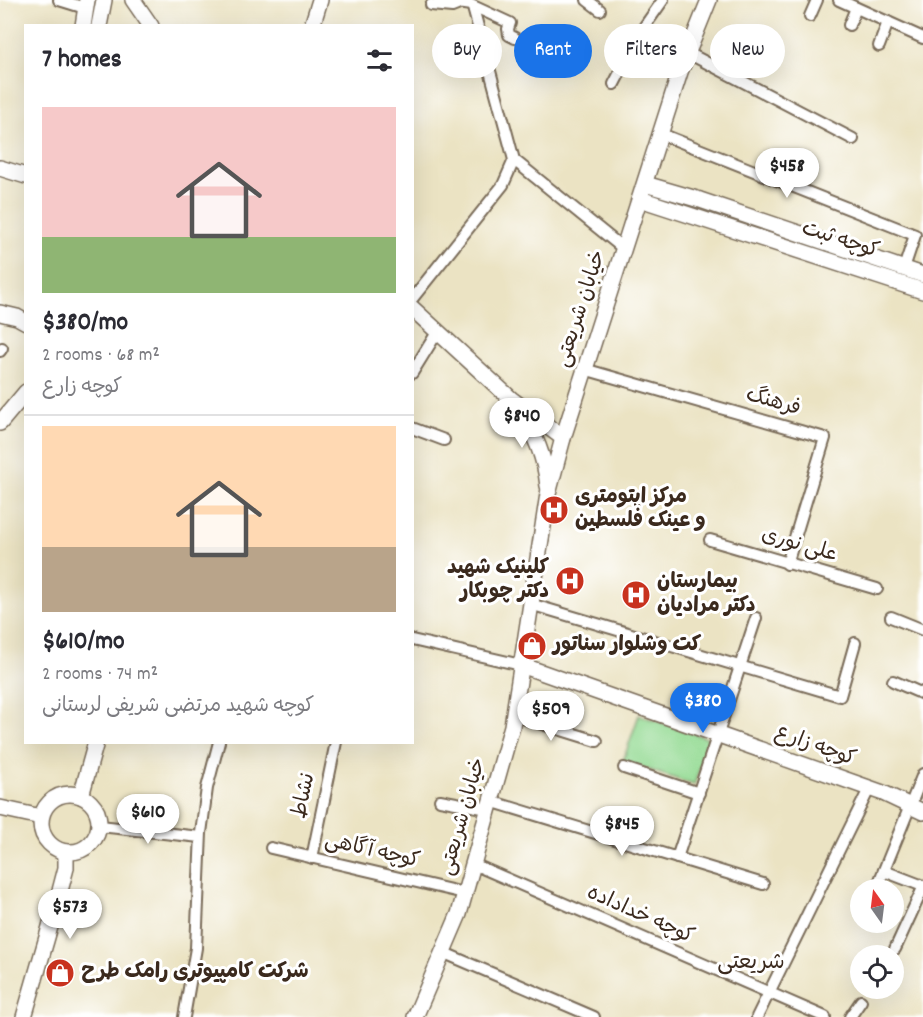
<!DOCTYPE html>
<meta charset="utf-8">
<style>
:root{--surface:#fff;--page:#f2f2f3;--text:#2b2b33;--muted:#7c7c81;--line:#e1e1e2;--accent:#1a73e8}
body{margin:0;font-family:Dekko,"Playpen Sans Arabic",sans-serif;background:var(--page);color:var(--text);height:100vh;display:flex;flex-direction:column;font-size:22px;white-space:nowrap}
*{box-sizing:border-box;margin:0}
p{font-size:20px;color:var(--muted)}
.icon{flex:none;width:33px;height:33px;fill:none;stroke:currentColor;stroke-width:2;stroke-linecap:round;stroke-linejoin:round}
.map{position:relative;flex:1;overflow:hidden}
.drawer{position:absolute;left:24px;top:24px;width:390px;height:720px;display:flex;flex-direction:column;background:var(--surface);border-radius:0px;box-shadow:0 6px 24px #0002}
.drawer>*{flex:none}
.top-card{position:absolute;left:432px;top:24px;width:400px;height:54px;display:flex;gap:12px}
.needle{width:39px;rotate:346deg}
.tools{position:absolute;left:850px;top:879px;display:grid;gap:12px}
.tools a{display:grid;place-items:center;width:54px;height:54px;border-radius:50%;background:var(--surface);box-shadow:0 6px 24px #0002;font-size:30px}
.price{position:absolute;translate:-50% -51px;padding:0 14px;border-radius:21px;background:#fff;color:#222;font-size:20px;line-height:39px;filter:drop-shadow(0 2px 3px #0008)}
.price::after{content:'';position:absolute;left:50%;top:36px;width:18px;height:14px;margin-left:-9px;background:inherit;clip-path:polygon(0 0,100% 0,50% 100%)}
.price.current{background:var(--accent);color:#fff}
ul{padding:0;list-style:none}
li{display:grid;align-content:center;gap:12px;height:318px;padding:0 18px}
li+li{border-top:2px solid var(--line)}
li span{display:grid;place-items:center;height:186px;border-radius:0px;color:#555}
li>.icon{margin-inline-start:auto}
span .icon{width:108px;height:108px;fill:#fffc;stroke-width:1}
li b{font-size:26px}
h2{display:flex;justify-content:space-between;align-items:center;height:72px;padding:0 18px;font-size:26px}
.chip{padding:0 21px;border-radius:27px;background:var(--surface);box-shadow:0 6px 24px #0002;font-size:21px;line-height:54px}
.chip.current{background:var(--accent);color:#fff}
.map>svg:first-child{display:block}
</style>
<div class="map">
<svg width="923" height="1017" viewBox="0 0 923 1017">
<rect width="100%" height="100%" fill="#fff"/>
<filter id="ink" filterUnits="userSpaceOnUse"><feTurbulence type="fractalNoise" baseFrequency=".0167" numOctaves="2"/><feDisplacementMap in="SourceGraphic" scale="12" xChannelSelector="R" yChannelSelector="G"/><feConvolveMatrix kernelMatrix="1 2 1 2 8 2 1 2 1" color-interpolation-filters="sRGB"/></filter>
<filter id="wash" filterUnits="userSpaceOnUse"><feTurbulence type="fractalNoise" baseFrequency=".008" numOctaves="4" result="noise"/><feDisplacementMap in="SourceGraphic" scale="24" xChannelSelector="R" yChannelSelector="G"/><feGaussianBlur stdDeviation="1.35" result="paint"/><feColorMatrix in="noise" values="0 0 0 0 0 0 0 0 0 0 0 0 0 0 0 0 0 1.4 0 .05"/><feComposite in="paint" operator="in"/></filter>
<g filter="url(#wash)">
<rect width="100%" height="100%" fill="#ebe3c3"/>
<path fill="#96db95" stroke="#68825a" stroke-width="1.5" d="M639,715L710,739L694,785L623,761Z"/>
</g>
<g filter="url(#ink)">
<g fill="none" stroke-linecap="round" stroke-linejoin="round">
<g stroke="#796b58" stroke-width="14">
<g id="street">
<path d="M59,0L85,8"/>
<path d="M587,0L600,10"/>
<path d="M839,0L923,38"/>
<path d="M431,5L452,7L457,5V3L471,5L510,23L508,29L509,35L515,38"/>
<path d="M810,16L817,0"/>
<path d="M849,25L856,8"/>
<path d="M879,46L888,22"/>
<path d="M688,53L853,139"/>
<path d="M614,84L642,30L663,0"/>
<path d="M661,134L915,235L904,268"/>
<path d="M514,160L624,249"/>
<path d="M412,299L503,185L514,160L473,8"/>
<path d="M0,351L2,348"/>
<path d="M584,369L825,438L787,564"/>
<path d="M412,373L438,331"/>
<path d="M412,428L444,440"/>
<path d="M710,540L877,589"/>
<path d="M530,604L840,696L855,643"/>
<path d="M891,617L923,630"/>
<path d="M412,640L521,665"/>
<path d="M893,681L923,694"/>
<path d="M513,715L597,741"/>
<path d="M624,768L699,793"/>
<path d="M440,800L488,809"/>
<path d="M490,801L763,884"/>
<path d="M100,826L200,837"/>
<path d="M271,848L464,893"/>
<path d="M312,858L336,742"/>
<path d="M677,858L756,618"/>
<path d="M473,864L825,1017"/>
<path d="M884,871L923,886"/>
<path d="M876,890L923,774"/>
<path d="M895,949L923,888"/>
<path d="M442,952L594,1017"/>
<path d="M184,1017L196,948L201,833L207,788L219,742"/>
<path d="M757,1017L869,789"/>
<path d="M850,1017L861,1001"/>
</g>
</g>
<g stroke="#796b58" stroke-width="18">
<g id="secondary">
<path d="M133,0L151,26"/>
<path d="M83,26L87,0"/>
<path d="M99,26L104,0"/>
<path d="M312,26L320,0"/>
<path d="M0,168L26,176"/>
<path d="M645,184L700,200L923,275"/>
<path d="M640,199L923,291"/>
<path d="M412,308L511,399L563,438"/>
<path d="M0,313L17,317L26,322"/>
<path d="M518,409C535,433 545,457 548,486"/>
<path d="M0,423L26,392"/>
<path d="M521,665L883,793L923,812"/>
<circle cx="70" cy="823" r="29"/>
<path d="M81,796L96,742"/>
<path d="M0,808L41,817"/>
<path d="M24,1017L56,906L66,868V852"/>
<path d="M415,1017L459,914L512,726L548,494L563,438L680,72L709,0"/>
</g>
</g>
<use href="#street" stroke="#fff" stroke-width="10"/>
<use href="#secondary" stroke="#fff" stroke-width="15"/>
</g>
</g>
<defs>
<g id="hospital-disc" transform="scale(1.5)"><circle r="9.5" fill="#c8321e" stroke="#fff"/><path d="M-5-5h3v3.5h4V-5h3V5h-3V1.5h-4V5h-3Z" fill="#fff"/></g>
<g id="shop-disc" transform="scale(1.5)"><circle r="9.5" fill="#c8321e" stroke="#fff"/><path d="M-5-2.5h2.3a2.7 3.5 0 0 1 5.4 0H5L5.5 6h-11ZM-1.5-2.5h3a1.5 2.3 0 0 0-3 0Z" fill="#fff"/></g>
</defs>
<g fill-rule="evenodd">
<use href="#hospital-disc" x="554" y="510"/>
<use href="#hospital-disc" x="570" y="581"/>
<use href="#hospital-disc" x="636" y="595"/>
<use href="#shop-disc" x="532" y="646"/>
<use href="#shop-disc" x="60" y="973"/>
</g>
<g text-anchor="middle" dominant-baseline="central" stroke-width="6" stroke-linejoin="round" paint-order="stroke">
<g font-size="21" fill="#3b2a1e" stroke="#fff">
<text transform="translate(840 241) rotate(18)">کوچه ثبت</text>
<text transform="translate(582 309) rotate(-72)">خیابان شریعتی</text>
<text transform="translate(773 403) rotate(16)">فرهنگ</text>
<text transform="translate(799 546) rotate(16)">علی نوری</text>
<text transform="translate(815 747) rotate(20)">کوچه زارع</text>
<text transform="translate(305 796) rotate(-78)">نشاط</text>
<text transform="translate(464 817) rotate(-74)">خیابان شریعتی</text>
<text transform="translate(372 852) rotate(13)">کوچه آگاهی</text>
<text transform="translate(640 916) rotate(24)">کوچه خداداده</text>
</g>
<g font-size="21" font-weight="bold" fill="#3b2a1e" stroke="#fff" text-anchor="start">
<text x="575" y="498">مرکز اپتومتری<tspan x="575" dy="24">و عینک فلسطین</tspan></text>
<text x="549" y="569" text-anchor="end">کلینیک شهید<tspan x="549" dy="24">دکتر چوبکار</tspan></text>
<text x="657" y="583">بیمارستان<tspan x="657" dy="24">دکتر مرادیان</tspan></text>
<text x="553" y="646">کت وشلوار سناتور</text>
<text x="81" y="973">شرکت کامپیوتری رامک طرح</text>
</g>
<g font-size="22" fill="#3b2a1e" stroke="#fff">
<text x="751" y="963">شریعتی</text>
</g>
</g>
</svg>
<div class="tools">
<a><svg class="needle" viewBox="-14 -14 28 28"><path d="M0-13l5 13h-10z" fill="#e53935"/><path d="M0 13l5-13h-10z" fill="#7c7c81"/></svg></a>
<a><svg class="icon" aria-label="locate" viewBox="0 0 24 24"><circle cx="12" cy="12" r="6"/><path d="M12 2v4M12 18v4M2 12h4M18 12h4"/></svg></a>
</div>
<b class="price" style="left:787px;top:199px">$458</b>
<b class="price" style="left:522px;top:449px">$840</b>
<b class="price current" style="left:703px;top:734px">$380</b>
<b class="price" style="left:551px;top:742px">$509</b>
<b class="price" style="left:148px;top:845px">$610</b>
<b class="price" style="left:622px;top:857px">$845</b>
<b class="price" style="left:70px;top:940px">$573</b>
<div class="top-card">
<a class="chip">Buy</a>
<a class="chip current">Rent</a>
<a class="chip">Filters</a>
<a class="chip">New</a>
</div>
<section class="drawer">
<h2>7 homes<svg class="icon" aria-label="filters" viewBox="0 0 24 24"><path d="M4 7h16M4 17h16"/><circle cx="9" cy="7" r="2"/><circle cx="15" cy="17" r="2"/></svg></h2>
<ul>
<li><span style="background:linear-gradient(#f6c9c9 70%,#8fb573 0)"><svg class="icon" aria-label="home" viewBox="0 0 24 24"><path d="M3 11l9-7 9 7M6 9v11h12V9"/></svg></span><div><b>$380/mo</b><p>2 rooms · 68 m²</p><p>کوچه زارع</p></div></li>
<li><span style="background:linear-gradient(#ffd9b3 65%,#b9a48a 0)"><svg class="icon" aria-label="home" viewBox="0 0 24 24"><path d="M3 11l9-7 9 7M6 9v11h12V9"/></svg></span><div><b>$610/mo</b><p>2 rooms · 74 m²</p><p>کوچه شهید مرتضی شریفی لرستانی</p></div></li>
</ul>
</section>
</div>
